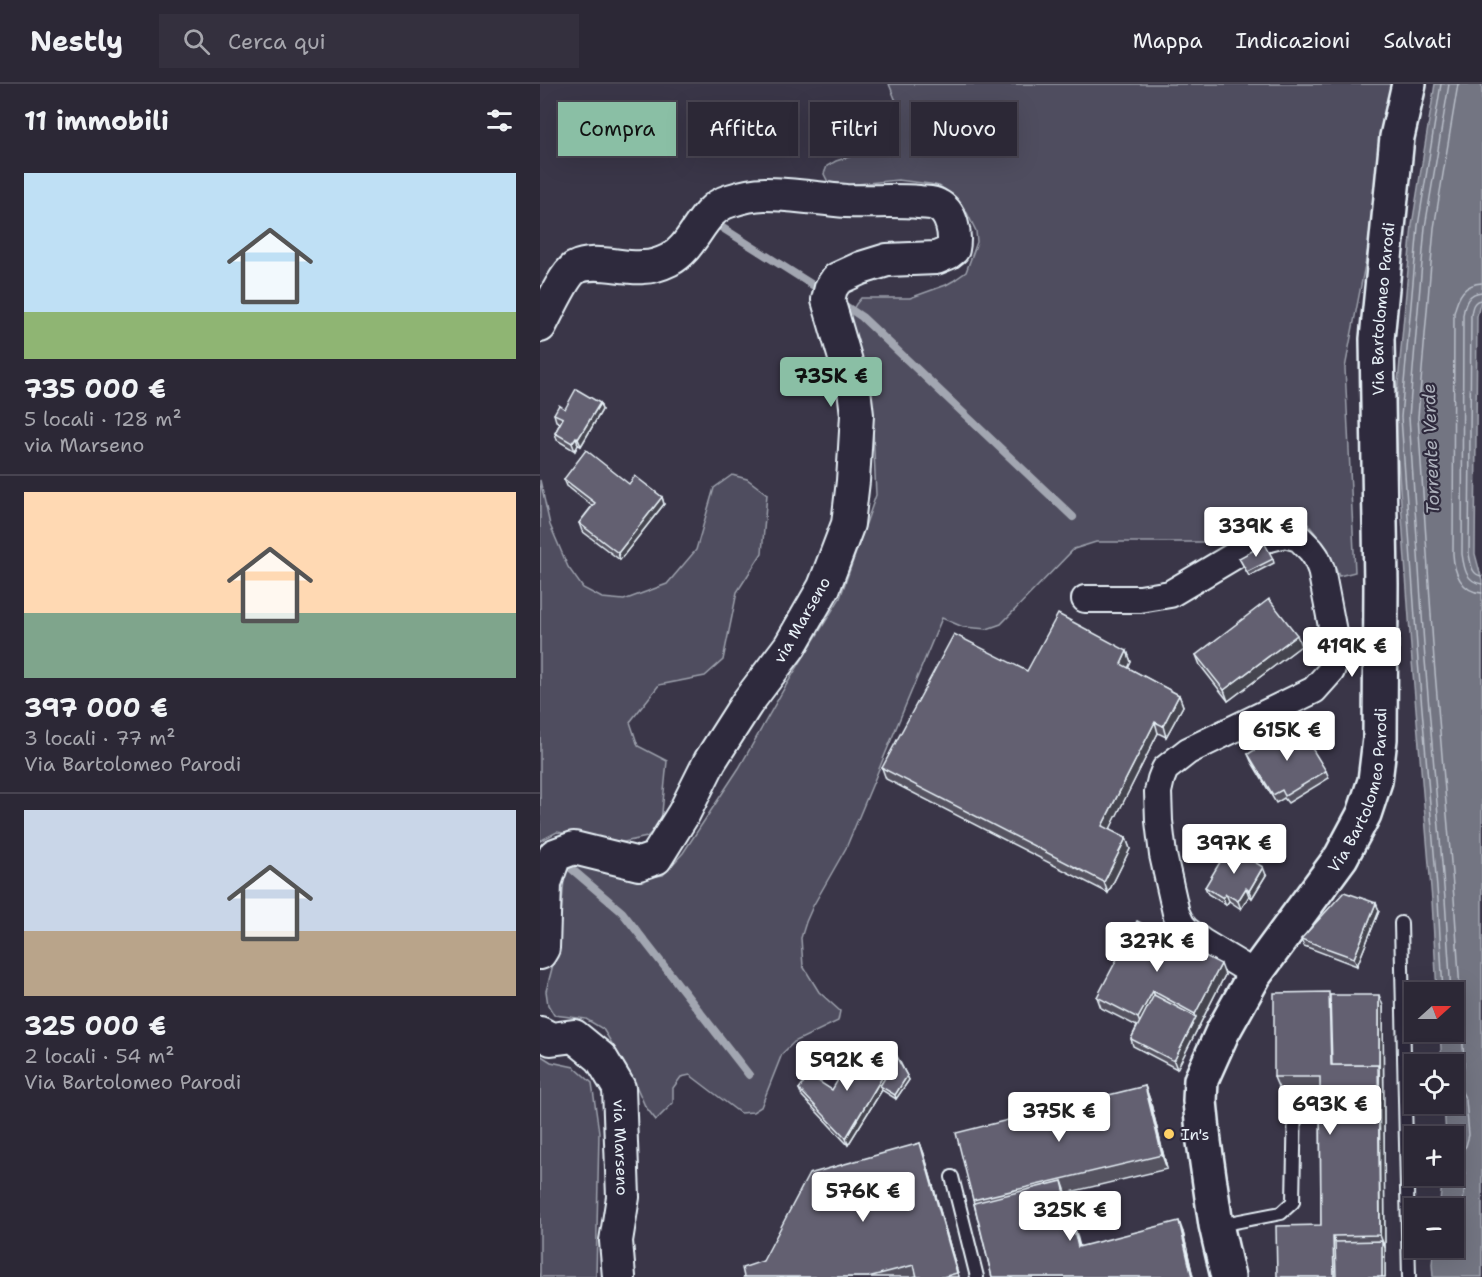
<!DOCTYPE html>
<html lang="it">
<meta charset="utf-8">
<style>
:root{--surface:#2c2836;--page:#34303e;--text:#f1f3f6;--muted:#a6a6ad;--line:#484451;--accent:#8abfa5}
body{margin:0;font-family:"Shantell Sans",sans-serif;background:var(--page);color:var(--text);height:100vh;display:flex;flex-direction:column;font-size:22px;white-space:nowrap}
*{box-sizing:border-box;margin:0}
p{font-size:20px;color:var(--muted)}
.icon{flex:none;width:33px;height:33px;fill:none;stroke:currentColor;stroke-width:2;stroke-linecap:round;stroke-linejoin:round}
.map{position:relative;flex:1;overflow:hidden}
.sheet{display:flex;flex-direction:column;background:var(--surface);width:540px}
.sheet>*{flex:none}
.banner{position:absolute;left:18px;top:18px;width:570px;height:54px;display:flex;gap:12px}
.needle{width:39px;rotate:69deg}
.tools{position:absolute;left:864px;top:898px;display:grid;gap:12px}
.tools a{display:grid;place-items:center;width:60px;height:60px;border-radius:0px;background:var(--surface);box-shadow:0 6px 24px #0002,0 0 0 2px var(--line);font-size:30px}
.price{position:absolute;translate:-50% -51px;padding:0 14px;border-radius:6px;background:#fff;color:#222;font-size:20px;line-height:39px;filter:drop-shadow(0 2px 3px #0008)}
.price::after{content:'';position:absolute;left:50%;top:36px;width:18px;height:14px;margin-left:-9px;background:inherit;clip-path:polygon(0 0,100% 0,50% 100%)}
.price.selected{background:var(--accent);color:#111}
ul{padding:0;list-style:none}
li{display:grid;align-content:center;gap:12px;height:318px;padding:0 24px}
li+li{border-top:2px solid var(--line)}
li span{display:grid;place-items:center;height:186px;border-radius:0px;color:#555}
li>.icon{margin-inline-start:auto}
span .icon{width:108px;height:108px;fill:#fffc;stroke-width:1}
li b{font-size:26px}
h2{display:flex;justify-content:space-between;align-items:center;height:72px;padding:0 24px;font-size:26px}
.tag{padding:0 21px;border-radius:0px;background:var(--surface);box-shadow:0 6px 24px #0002,0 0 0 2px var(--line);font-size:21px;line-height:54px}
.tag.selected{background:var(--accent);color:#111}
header{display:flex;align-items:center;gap:36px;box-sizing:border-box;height:84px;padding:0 30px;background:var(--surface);border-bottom:2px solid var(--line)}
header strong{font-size:28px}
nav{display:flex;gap:33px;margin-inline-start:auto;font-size:21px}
.search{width:420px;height:54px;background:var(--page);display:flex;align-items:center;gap:15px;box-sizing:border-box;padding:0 21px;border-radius:0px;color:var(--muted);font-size:22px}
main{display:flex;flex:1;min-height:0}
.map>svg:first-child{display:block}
</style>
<header>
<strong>Nestly</strong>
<div class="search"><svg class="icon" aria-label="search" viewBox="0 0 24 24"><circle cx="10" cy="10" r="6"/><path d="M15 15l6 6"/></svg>Cerca qui</div>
<nav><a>Mappa</a><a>Indicazioni</a><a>Salvati</a></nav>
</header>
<main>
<section class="sheet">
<h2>11 immobili<svg class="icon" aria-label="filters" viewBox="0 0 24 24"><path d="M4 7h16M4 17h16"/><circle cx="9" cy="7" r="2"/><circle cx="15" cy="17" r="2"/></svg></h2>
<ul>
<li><span style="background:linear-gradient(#bfe0f5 75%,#8fb573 0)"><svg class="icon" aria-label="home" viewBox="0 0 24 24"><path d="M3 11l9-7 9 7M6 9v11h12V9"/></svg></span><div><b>735 000 €</b><p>5 locali · 128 m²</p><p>via Marseno</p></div></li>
<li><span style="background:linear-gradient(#ffd9b3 65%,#7fa58c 0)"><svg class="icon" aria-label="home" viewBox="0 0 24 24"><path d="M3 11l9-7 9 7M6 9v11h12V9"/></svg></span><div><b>397 000 €</b><p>3 locali · 77 m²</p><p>Via Bartolomeo Parodi</p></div></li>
<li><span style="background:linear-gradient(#c9d6e8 65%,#b9a48a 0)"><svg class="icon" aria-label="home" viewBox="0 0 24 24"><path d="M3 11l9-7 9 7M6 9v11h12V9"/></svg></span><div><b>325 000 €</b><p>2 locali · 54 m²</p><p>Via Bartolomeo Parodi</p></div></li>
</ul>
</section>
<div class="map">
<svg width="942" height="1193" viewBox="0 0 942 1193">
<rect width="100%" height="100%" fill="#3a3648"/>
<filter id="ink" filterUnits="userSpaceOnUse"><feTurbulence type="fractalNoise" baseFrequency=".0167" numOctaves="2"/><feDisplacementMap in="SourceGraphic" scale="12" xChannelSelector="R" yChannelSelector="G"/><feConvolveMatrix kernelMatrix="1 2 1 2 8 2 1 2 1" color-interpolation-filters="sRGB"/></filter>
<g filter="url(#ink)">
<g fill="#504e5f" stroke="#9ca0ac" stroke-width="1.5">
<path d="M349,0H860L805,284L815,488L799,492L788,467L775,449L762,433L750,431L725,452L690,458H556L534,465L461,540L447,545L423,543L402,534L306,764L273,822L266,838L261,854L263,882L279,908L300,927L298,937L254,958L242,970L221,1023L213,1028L200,1029L150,991L141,993L133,1004V1019L116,1036L105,1022L91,990L63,945L46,935L14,931L8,921L6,907L19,858L25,782L31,774L102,794L123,791L143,769L199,684L245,603L300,514L336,411L332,324L308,245C309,233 312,223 321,214H370L406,201L413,197L426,188L437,158L436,147L427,129L421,122L406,106L399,102L390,100L358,96L307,101L288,98L284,90L287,82L296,77L340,63L350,58L359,45L360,27Z"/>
<path d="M192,391L207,395L227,410L222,469L197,508L183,576L165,592L119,601L90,638L98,662L127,677L121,739L107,753L84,758L17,748L0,757V396L10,441L28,483L43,504L62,514L84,516L127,500L156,466L174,404Z"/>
<path d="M0,971L11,978L34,983L52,999L59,1048L56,1193H0Z"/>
</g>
<path fill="#737482" stroke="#a2a6b1" stroke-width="1.5" d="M895,0H942V212L937,232L935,470L942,496V1193H893L892,1180L894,1164H914V1125H899L903,1092H914V1053H906L904,1020H914V981H902L900,948H914V909H897L892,816L872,577L855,333L872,141Z"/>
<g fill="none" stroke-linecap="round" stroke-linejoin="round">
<g stroke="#b9bfc9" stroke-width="1.5">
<path d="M901,0L878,142L861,333L878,577L898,816L903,909"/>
<path d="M909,0L885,143L869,333L885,576L905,815L911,909"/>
<path d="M942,199C924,200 918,212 914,229L913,470C914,488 921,508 942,509"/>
<path d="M942,208C928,209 925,219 923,231L922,470C924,484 926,498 942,500"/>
<path d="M942,216C933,216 932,224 931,231L929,470C931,479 931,491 942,492"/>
<path d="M914,924L918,916L920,907L914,814L894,576L878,333L894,144L918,0"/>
<path d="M914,931L919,938L922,944L924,979L923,988L915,1000L922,1008L926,1016L929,1051L926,1062L917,1073C919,1079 924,1084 925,1090C926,1103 922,1132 914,1141"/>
</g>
<g stroke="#a2a6b1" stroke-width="8">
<path d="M181,143L282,207"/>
<path d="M298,217L322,233L533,433"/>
<path d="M20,775L82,828L209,991"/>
</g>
<g stroke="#e8f1f8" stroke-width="16">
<g id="service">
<path d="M861,839L869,1193"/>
<path d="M412,1093L437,1193"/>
<path d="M679,1141L741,1129L753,1118L755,1016"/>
</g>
</g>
<g stroke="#e8f1f8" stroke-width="30">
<path id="minor" d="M545,515H600L630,510L719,457L745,450L759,454L771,466L776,473L781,485L794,553L795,574L791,587L774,606L648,667L625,685L621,695L618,708L619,737L623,771L636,829L641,840L646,846L662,858L715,890"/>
</g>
<g stroke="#e8f1f8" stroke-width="36">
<g id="tertiary">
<path d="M0,242C7,229 24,191 35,184C53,174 83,185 103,183C111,183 121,180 129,176C155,163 161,125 189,117C201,113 213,110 225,110C252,110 279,115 306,117C331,118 355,116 379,118C385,119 392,118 397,121C412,128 416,150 413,165L408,169L396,174L347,176L321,184L297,195L291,204L288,216L314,305L317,331L313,397L308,440L284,503L250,562L207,619L170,677L144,729L116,774L99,780L34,764L15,771L5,799L3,864L0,869"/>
<path id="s1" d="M0,949L11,955L34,952L61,974L79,1004L83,1113L76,1157L79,1193"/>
</g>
</g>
<g stroke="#e8f1f8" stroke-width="38">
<g id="secondary">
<path id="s2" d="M688,1193L676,1141L664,1058L660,1017L661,996L682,949L715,890L801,773L824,730L835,697L840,655L841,500L837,255L857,53L869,0"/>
</g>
</g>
<use href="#service" stroke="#2f2a3d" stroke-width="12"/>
<use href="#minor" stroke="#2f2a3d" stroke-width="26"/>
<use href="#tertiary" stroke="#2f2a3d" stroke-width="32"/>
<use href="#secondary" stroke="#2f2a3d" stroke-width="33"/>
</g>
<g fill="#555361" stroke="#e8f1f8" stroke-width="1.5">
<path d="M60,319L62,326L41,362L38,361L35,367L17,356L15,349L20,339L16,337L14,330L25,325Z"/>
<path d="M24,395L89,400L122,413L124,420L80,476L42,447L39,439L52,422L27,402Z"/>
<path d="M699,474L733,475L734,479L709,492Z"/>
<path d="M761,562L688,617L660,581L656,571Z"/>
<path d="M587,567L591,578L588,584L639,611L643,622L626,653L618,649L569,746L586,754L590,765L568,809L346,695L342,684L487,587Z"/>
<path d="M708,670L786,687L789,694L748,719L744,714L736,719L711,677Z"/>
<path d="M726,791L712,814L709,812L701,825L689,817L686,821L668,810L665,803Z"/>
<path d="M836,819L839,827L817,882L764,862L761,855Z"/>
<path d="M685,891L637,985L593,962L591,955L597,942L561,924L557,913Z"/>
<path d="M790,911L843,922L845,1193H737L781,1141L780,1007H740L734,993Z"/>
<path d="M356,970L369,996L356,1015L342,1006L308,1061L262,1012L259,1005L292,1006L323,986Z"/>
<path d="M605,1002L610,1016L627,1085L526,1109L540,1163L643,1148L653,1193H452L433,1116Z"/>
<path d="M380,1059L384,1070L419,1193H377V1192L372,1193H204L223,1177Z"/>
</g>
<g fill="#45444f" stroke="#e8f1f8" stroke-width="1.5">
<path d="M60,319L62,326L41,362L38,355Z"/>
<path d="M36,353L38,361L35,367L32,359Z"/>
<path d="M122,413L124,420L80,476L78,469Z"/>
<path d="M757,551L761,562L688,617L684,606Z"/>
<path d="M587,567L591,578L585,591L581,580Z"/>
<path d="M639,611L643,622L626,653L623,642Z"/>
<path d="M615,638L618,649L566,753L562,742Z"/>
<path d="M586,754L590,765L568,809L564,798Z"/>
<path d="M723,783L726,791L712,814L709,807Z"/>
<path d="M706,804L709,812L701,825L698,817Z"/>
<path d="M686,810L689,817L686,821L683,814Z"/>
<path d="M836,819L839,827L817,882L814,874Z"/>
<path d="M681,880L685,891L637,985L634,977L656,933L655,930Z"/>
<path d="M613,907L617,918L602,945L598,934Z"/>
<path d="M839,911L843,922L845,1164L840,1151Z"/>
<path d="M356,970L358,977L340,1002L342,1006L308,1061L306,1054Z"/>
<path d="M367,992L369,996L356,1015L355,1011Z"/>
<path d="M605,1002L610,1016L627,1085L622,1071Z"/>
<path d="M380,1059L384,1070L419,1193L417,1189Z"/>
<path d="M522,1097L526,1108L542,1174L538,1163Z"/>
<path d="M639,1137L643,1148L653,1193H652Z"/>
<path d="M793,1152L798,1166L799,1193H794Z"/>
<path d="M842,1157L845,1164V1193H842Z"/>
</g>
<g fill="#636171" stroke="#e8f1f8" stroke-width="1.5">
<path d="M36,305L60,319L38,355L36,353L32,359L15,349L23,334L14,330L19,321L25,325Z"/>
<path d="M46,366L89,400L95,392L122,413L78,469L39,439L55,419L24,395Z"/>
<path d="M725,460L733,475L707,488L699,474Z"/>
<path d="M729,515L757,551L684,606L656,571Z"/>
<path d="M518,530L587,567L581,580L639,611L623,642L615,638L562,742L586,754L564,798L342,684L414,550L487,587Z"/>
<path d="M757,640L786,687L745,712L742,706L733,711L708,670Z"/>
<path d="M689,763L723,783L709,807L706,804L698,817L686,810L683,814L665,803Z"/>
<path d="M804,808L836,819L814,874L761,855Z"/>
<path d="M597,837L681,880L655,930L613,907L598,934L557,913Z"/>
<path d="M789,908L791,981H838L840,1151L793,1152L794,1193H737L736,1142L781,1141L780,993H734V909Z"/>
<path d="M614,911L656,933L634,977L591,955Z"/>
<path d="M790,911H839V984L838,981H792Z"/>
<path d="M356,970L306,1054L259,1005L269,991L292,1006L308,979L323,986L330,972Z"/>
<path d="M357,974L367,992L355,1011L340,1002Z"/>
<path d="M605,1002L622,1071L433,1116L416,1049Z"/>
<path d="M380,1059L417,1189L403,1193H377L374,1181L328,1193H204L202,1184L223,1177L269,1090Z"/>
<path d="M522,1097L538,1163L639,1137L652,1193H452L434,1119Z"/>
<path d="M842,1157V1193H796L795,1158Z"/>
</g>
</g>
<circle fill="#ffd166" stroke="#2f2a3d" stroke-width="2" cx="629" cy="1050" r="6"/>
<g text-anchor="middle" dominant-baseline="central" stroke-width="4.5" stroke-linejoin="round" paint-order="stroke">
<g font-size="16" fill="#e8f1f8" stroke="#2f2a3d">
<text stroke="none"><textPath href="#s2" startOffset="1020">Via Bartolomeo Parodi</textPath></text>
<text transform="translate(262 536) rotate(-60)">via Marseno</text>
<text stroke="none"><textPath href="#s2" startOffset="534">Via Bartolomeo Parodi</textPath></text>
<text stroke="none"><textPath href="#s1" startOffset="165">via Marseno</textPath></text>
</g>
<g font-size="16" fill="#e8f1f8" stroke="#2f2a3d" text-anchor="start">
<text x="641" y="1050">In's</text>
</g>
<g font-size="18" font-style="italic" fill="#aeb2bd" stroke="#2f2a3d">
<text transform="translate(891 365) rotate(-92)">Torrente Verde</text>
</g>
</g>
</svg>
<div class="tools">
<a><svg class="needle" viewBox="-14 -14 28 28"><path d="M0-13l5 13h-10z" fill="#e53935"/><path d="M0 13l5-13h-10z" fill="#a6a6ad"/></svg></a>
<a><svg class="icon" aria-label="locate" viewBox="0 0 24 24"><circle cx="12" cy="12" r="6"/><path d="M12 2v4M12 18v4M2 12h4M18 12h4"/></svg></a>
<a>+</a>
<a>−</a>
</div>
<b class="price selected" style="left:291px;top:324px">735K €</b>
<b class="price" style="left:716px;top:474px">339K €</b>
<b class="price" style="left:812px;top:594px">419K €</b>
<b class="price" style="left:747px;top:678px">615K €</b>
<b class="price" style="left:694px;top:791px">397K €</b>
<b class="price" style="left:617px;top:889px">327K €</b>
<b class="price" style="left:307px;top:1008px">592K €</b>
<b class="price" style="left:790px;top:1052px">693K €</b>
<b class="price" style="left:519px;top:1059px">375K €</b>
<b class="price" style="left:323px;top:1139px">576K €</b>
<b class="price" style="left:530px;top:1158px">325K €</b>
<div class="banner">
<a class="tag selected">Compra</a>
<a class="tag">Affitta</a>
<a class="tag">Filtri</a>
<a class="tag">Nuovo</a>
</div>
</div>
</main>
